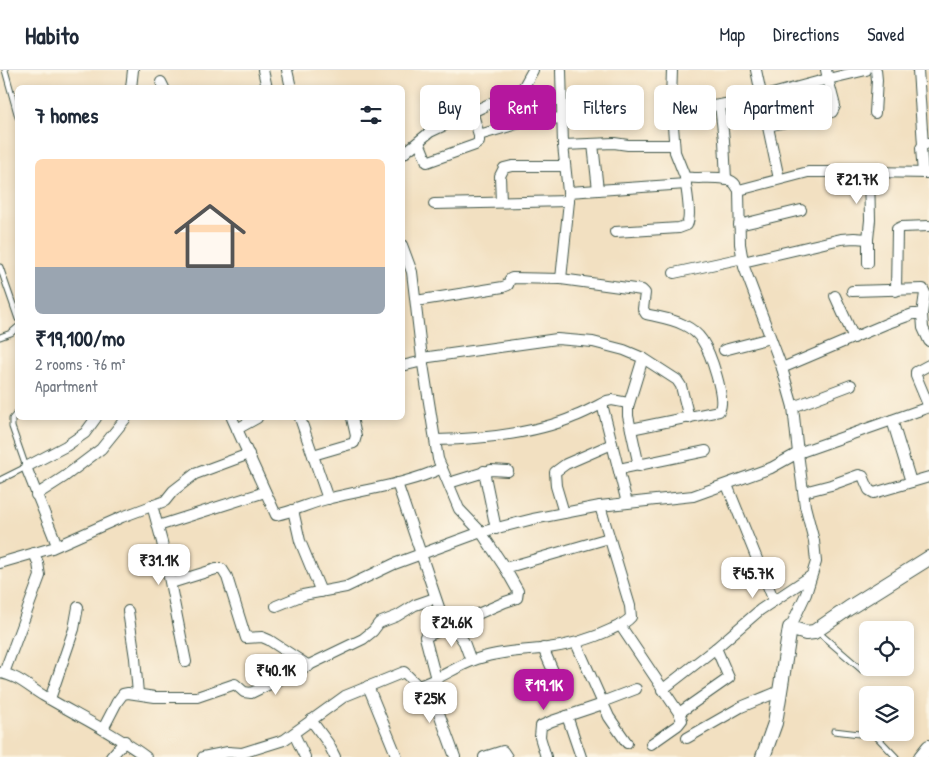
<!DOCTYPE html>
<meta charset="utf-8">
<style>
:root{--surface:#fff;--page:#f2f2f3;--text:#1f2937;--muted:#747a83;--line:#e0e1e3;--accent:#b5179e}
body{margin:0;font-family:"Patrick Hand",sans-serif;background:var(--page);color:var(--text);height:100vh;display:flex;flex-direction:column;font-size:19px;white-space:nowrap}
*{box-sizing:border-box;margin:0}
p{font-size:16px;color:var(--muted)}
.icon{flex:none;width:28px;height:28px;fill:none;stroke:currentColor;stroke-width:2;stroke-linecap:round;stroke-linejoin:round}
.map{position:relative;flex:1;overflow:hidden}
.side{position:absolute;left:15px;top:15px;width:390px;height:335px;display:flex;flex-direction:column;background:var(--surface);border-radius:8px;box-shadow:0 2px 8px #0003}
.side>*{flex:none}
.guide{position:absolute;left:420px;top:15px;width:434px;height:45px;display:flex;gap:10px}
.tools{position:absolute;left:859px;top:551px;display:grid;gap:10px}
.tools a{display:grid;place-items:center;width:55px;height:55px;border-radius:8px;background:var(--surface);box-shadow:0 2px 8px #0003;font-size:25px}
.price{position:absolute;translate:-50% -42px;padding:0 11px;border-radius:10px;background:#fff;color:#222;font-size:16px;line-height:32px;filter:drop-shadow(0 1px 2px #0008)}
.price::after{content:'';position:absolute;left:50%;top:30px;width:15px;height:11px;margin-left:-8px;background:inherit;clip-path:polygon(0 0,100% 0,50% 100%)}
.price.selected{background:var(--accent);color:#fff}
ul{padding:0;list-style:none}
li{display:grid;align-content:center;gap:10px;height:265px;padding:0 20px}
li+li{border-top:1px solid var(--line)}
li span{display:grid;place-items:center;height:155px;border-radius:8px;color:#555}
li>.icon{margin-inline-start:auto}
span .icon{width:90px;height:90px;fill:#fffc;stroke-width:1}
li b{font-size:21px}
h2{display:flex;justify-content:space-between;align-items:center;height:60px;padding:0 20px;font-size:21px}
.tag{padding:0 18px;border-radius:8px;background:var(--surface);box-shadow:0 2px 8px #0003;font-size:18px;line-height:45px}
.tag.selected{background:var(--accent);color:#fff}
header{display:flex;align-items:center;gap:30px;box-sizing:border-box;height:70px;padding:0 25px;background:var(--surface);border-bottom:1px solid var(--line)}
header strong{font-size:24px}
nav{display:flex;gap:28px;margin-inline-start:auto;font-size:18px}
.map>svg:first-child{display:block}
</style>
<header>
<strong>Habito</strong>
<nav><a>Map</a><a>Directions</a><a>Saved</a></nav>
</header>
<div class="map">
<svg width="929" height="687" viewBox="0 0 929 687">
<rect width="100%" height="100%" fill="#fcf5e5"/>
<filter id="ink" filterUnits="userSpaceOnUse"><feTurbulence type="fractalNoise" baseFrequency=".02" numOctaves="2"/><feDisplacementMap in="SourceGraphic" scale="10" xChannelSelector="R" yChannelSelector="G"/><feConvolveMatrix kernelMatrix="1 2 1 2 8 2 1 2 1" color-interpolation-filters="sRGB"/></filter>
<filter id="wash" filterUnits="userSpaceOnUse"><feTurbulence type="fractalNoise" baseFrequency=".0096" numOctaves="4" result="noise"/><feDisplacementMap in="SourceGraphic" scale="20" xChannelSelector="R" yChannelSelector="G"/><feGaussianBlur stdDeviation="1.12" result="paint"/><feColorMatrix in="noise" values="0 0 0 0 0 0 0 0 0 0 0 0 0 0 0 0 0 1.4 0 .05"/><feComposite in="paint" operator="in"/></filter>
<g filter="url(#wash)">
<rect width="100%" height="100%" fill="#f2e0c1"/>
</g>
<g filter="url(#ink)">
<g fill="none" stroke-linecap="round" stroke-linejoin="round">
<g stroke="#3f5549" stroke-width="7">
<g id="lane">
<path d="M5,0L18,47"/>
<path d="M0,197L18,249"/>
<path d="M0,267L11,263L18,257"/>
<path d="M0,410L26,397L12,357V349L18,342"/>
<path d="M818,562L862,600L869,601L874,598"/>
<path d="M834,661L876,666L896,687"/>
</g>
</g>
<g stroke="#3f5549" stroke-width="12">
<g id="street">
<path d="M263,0L267,18"/>
<path d="M287,0L291,18"/>
<path d="M672,0L671,30L675,82L685,107C698,110 725,104 734,113C736,115 737,118 739,120L740,174L744,197L782,298L888,253L913,244H922L923,258L929,271"/>
<path d="M756,0L779,109"/>
<path d="M918,0L923,75"/>
<path d="M161,12L164,18"/>
<path d="M131,18L133,0"/>
<path d="M720,35L724,70L726,110"/>
<path d="M672,41L720,35L761,27L828,9L826,0"/>
<path d="M875,43L877,10L876,0"/>
<path d="M768,56L832,42L835,36L828,9L866,0"/>
<path d="M479,65L527,51L562,48"/>
<path d="M419,72L427,92L475,75L479,72V65L472,41"/>
<path d="M593,74L598,120"/>
<path d="M563,75L614,73L628,75H674"/>
<path d="M402,85L430,62L523,18L533,0"/>
<path d="M869,102L929,103"/>
<path d="M923,103L921,78L923,75L928,73"/>
<path d="M739,120L808,102H869L870,150L868,169L854,168L841,169L743,192"/>
<path d="M569,122L686,114"/>
<path d="M501,132L500,106L504,98L512,96H565"/>
<path d="M434,134L569,131"/>
<path d="M739,155L801,140"/>
<path d="M615,162L679,158L687,155C692,145 686,119 685,107"/>
<path d="M868,169V193"/>
<path d="M402,175L412,202L422,288L438,389L459,439L481,462L533,449L600,436L693,426L771,398L798,383L805,436L814,471L816,492L806,524L790,558"/>
<path d="M674,203L743,188"/>
<path d="M561,209L642,220L645,223L643,239L646,244C658,247 673,249 684,255C690,258 698,264 702,270C710,282 727,329 719,341L631,359"/>
<path d="M852,221L923,219L925,223L922,244"/>
<path d="M896,221L897,159L901,157L929,156"/>
<path d="M835,226L854,268"/>
<path d="M416,231L503,217L508,215L510,209L512,208L561,209L569,131L563,75L561,0"/>
<path d="M724,280L770,268"/>
<path d="M422,288L557,269L593,272L624,280L643,288L677,310L681,316L689,348"/>
<path d="M402,296L423,291"/>
<path d="M782,298L793,337L798,383L929,337L916,306V302L929,295"/>
<path d="M602,334L627,433"/>
<path d="M793,337L851,315"/>
<path d="M232,348L276,445C295,441 312,432 331,428C368,419 408,414 442,398"/>
<path d="M300,348L328,429"/>
<path d="M892,350L911,412"/>
<path d="M237,359L257,348"/>
<path d="M436,370C480,369 535,364 576,346C587,342 597,336 607,331L612,330L628,333"/>
<path d="M313,385L354,373L356,366L352,348"/>
<path d="M639,396L628,346V337L643,288"/>
<path d="M619,399L706,381"/>
<path d="M484,401L496,459"/>
<path d="M449,413L491,400L508,401"/>
<path d="M727,415L774,531"/>
<path d="M804,422L831,415L859,405L863,406L869,420L874,423L929,407"/>
<path d="M36,425L64,407L101,379L126,348"/>
<path d="M152,435L162,472L186,592"/>
<path d="M293,440L300,471L321,522"/>
<path d="M564,443L556,416L555,402L566,394L612,374"/>
<path d="M158,456L265,422"/>
<path d="M57,475L26,397L66,376L85,363L96,348"/>
<path d="M0,493L52,478L122,447L165,431L173,421L195,404L249,384"/>
<path d="M505,498L609,468"/>
<path d="M171,513L216,499H222L227,507L246,568L262,567L269,570L309,596"/>
<path d="M276,536L303,525L346,517L394,494L481,462L505,498L518,521L517,528L505,532L446,558L397,413"/>
<path d="M128,541L135,588L138,624"/>
<path d="M452,555L464,572L471,591"/>
<path d="M620,555L679,643L682,650L678,655L651,674"/>
<path d="M576,573L609,647L627,673"/>
<path d="M543,578L560,617"/>
<path d="M0,603C17,605 30,618 44,626C78,646 114,663 146,687"/>
<path d="M4,603L40,506L38,493L34,483"/>
<path d="M436,609L425,567L446,558"/>
<path d="M428,613L455,687"/>
<path d="M368,616L397,687"/>
<path d="M662,620L716,578L760,540L811,506"/>
<path d="M50,629L74,559L78,537"/>
<path d="M602,632L636,619"/>
<path d="M679,643L729,608L716,578"/>
<path d="M567,646L581,687"/>
<path d="M311,650L328,673L335,687"/>
<path d="M103,659L117,632L123,624L128,623L155,627H197L235,614L244,622L251,623L363,569L373,561L379,553L397,546L415,535L435,528"/>
<path d="M294,664L305,687"/>
<path d="M687,668L741,637L780,621"/>
<path d="M111,687L125,671"/>
<path d="M203,687L228,682L242,683L284,670L345,626L404,602L418,616C439,610 456,596 477,589C498,582 519,581 541,579C566,576 590,570 612,559C619,556 626,553 631,547L630,536L600,436"/>
<path d="M484,687L503,681L507,687"/>
<path d="M546,687L540,667L541,656L552,651L603,634"/>
</g>
</g>
<g stroke="#3f5549" stroke-width="16">
<g id="secondary">
<path d="M763,687L775,653L790,558L806,563L814,562L849,538L929,488"/>
<path d="M921,687L929,677"/>
</g>
</g>
<use href="#lane" stroke="#fff" stroke-width="5"/>
<use href="#street" stroke="#fff" stroke-width="10"/>
<use href="#secondary" stroke="#fff" stroke-width="14"/>
</g>
</g>
</svg>
<div class="tools">
<a><svg class="icon" aria-label="locate" viewBox="0 0 24 24"><circle cx="12" cy="12" r="6"/><path d="M12 2v4M12 18v4M2 12h4M18 12h4"/></svg></a>
<a><svg class="icon" aria-label="layers" viewBox="0 0 24 24"><path d="M12 4l9 5-9 5-9-5zM3 14l9 5 9-5"/></svg></a>
</div>
<b class="price" style="left:857px;top:135px">₹21.7K</b>
<b class="price" style="left:159px;top:516px">₹31.1K</b>
<b class="price" style="left:753px;top:529px">₹45.7K</b>
<b class="price" style="left:452px;top:578px">₹24.6K</b>
<b class="price" style="left:276px;top:626px">₹40.1K</b>
<b class="price selected" style="left:544px;top:641px">₹19.1K</b>
<b class="price" style="left:430px;top:654px">₹25K</b>
<div class="guide">
<a class="tag">Buy</a>
<a class="tag selected">Rent</a>
<a class="tag">Filters</a>
<a class="tag">New</a>
<a class="tag">Apartment</a>
</div>
<section class="side">
<h2>7 homes<svg class="icon" aria-label="filters" viewBox="0 0 24 24"><path d="M4 7h16M4 17h16"/><circle cx="9" cy="7" r="2"/><circle cx="15" cy="17" r="2"/></svg></h2>
<ul>
<li><span style="background:linear-gradient(#ffd9b3 70%,#9aa5b1 0)"><svg class="icon" aria-label="home" viewBox="0 0 24 24"><path d="M3 11l9-7 9 7M6 9v11h12V9"/></svg></span><div><b>₹19,100/mo</b><p>2 rooms · 76 m²</p><p>Apartment</p></div></li>
</ul>
</section>
</div>
